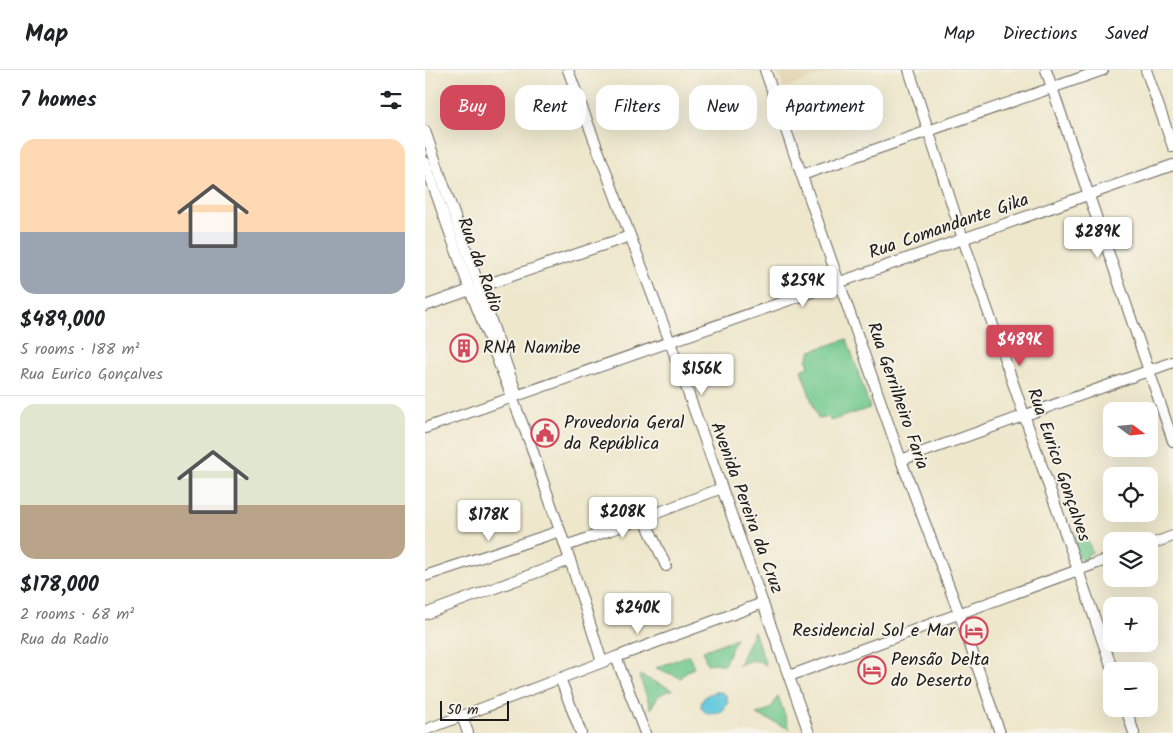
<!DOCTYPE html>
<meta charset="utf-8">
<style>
:root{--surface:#fff;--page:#f2f2f2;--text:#202124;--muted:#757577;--line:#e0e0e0;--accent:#d1495b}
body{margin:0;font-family:Kalam,sans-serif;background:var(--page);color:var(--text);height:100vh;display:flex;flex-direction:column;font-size:19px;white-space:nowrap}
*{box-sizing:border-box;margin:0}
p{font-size:16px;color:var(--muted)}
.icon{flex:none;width:28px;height:28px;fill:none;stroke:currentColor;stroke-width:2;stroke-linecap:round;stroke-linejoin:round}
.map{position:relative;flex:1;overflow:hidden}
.details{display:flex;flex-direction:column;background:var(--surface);width:425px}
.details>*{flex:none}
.top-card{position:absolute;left:15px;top:15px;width:475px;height:45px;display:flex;gap:10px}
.needle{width:32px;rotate:106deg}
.buttons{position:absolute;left:678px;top:332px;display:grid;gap:10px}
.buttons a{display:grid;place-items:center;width:55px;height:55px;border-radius:10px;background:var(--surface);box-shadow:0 5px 20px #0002;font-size:25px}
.scale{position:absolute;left:15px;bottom:12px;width:69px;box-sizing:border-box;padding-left:5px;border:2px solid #1c1c1c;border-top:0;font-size:14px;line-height:18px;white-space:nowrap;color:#1c1c1c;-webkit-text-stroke:4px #f7f3e8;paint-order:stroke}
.price{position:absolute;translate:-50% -42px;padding:0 11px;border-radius:5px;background:#fff;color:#222;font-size:16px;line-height:32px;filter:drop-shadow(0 1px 2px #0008)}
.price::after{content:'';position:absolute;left:50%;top:30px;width:15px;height:11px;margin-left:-8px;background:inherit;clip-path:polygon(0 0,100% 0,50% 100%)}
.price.active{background:var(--accent);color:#fff}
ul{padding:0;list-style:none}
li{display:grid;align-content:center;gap:10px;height:265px;padding:0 20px}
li+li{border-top:1px solid var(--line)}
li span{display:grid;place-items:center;height:155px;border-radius:15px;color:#555}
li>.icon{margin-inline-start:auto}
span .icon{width:90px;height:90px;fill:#fffc;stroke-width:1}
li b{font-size:21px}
h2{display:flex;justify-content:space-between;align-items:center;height:60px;padding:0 20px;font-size:21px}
.chip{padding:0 18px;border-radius:15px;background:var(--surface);box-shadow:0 5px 20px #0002;font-size:18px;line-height:45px}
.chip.active{background:var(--accent);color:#fff}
header{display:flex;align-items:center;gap:30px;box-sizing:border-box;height:70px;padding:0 25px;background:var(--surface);border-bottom:1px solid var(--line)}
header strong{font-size:24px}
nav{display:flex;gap:28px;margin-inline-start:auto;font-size:18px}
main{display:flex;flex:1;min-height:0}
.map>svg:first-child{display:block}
</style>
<header>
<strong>Map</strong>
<nav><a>Map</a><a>Directions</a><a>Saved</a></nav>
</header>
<main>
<section class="details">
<h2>7 homes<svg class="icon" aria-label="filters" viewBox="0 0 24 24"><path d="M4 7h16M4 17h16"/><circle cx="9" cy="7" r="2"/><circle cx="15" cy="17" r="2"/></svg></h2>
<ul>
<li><span style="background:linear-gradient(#ffd9b3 60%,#9aa5b1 0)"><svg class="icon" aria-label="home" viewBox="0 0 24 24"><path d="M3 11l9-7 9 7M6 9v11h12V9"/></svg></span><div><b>$489,000</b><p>5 rooms · 188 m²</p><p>Rua Eurico Gonçalves</p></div></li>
<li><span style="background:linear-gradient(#dfe7d0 65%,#b9a48a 0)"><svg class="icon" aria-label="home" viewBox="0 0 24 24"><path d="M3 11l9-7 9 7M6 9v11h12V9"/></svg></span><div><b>$178,000</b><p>2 rooms · 68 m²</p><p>Rua da Radio</p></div></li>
</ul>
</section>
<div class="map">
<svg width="748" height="663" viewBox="0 0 748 663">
<rect width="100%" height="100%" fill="#f7f3e8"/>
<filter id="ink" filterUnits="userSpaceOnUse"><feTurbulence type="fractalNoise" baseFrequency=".02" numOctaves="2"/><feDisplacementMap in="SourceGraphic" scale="10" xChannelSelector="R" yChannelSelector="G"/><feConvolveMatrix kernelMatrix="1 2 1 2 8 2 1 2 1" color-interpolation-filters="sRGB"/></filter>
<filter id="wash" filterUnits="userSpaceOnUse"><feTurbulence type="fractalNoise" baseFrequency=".0096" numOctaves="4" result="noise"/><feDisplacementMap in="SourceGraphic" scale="20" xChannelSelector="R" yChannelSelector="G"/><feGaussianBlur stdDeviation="1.12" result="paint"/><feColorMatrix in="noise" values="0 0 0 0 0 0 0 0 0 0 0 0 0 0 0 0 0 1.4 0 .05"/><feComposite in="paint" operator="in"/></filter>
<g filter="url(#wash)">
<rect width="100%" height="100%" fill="#eee7cc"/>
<path fill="#e6daba" d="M353,0H410L359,18Z"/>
<g fill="#72c98e" stroke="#477255">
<path d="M422,269L445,338L405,351L404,346L393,349L376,300L384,297L382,290L386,281Z"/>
<path d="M660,463L667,482L663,484L661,490L657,491L654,488L650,476L652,475L649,466Z"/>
<path d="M329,561L341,595C331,588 323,590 313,596Z"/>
<path d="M311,568L299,595L291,593L282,594L278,581Z"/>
<path d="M264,585L269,598L262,601L256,608L231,598Z"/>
<path d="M214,605L248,620C236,622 231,627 226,639Z"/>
<path d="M353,626L365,659L331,644C343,642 348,637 353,626Z"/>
</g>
<path fill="#61c8dd" stroke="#3e727c" d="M290,622H296L301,625L303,634L295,643L282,644L276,637C276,628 282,624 290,622Z"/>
</g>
<g filter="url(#ink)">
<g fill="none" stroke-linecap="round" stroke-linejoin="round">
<g stroke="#66635a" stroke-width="12">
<g id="minor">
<path d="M143,0L245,272L384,663"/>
<path d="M340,0L476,390L534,543L575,663"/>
<path d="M484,0L538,169L688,601"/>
<path d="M621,0L748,371"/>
<path d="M721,0L748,77"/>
<path d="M0,61L92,325"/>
<path d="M0,92L45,220L105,373L145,490L177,592"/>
<path d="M377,105L678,0"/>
<path d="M54,217L205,166"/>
<path d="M0,236L45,220"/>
<path d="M0,358L748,95"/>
<path d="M476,390L748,292"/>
<path d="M219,448L297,418"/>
<path d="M724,475L748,466"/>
<path d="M141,476L219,448L241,496"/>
<path d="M0,506L135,461"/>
<path d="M0,544L145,490"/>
<path d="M364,606L686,488"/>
<path d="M135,608L156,663"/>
<path d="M701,639L709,663"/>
<path d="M37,646L43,663"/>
<path d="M0,660L191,587"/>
<path d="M220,663L191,587L338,533"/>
</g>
</g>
<use href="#minor" stroke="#fff" stroke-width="10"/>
</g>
</g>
<defs>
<g id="building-ring" transform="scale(1.4375)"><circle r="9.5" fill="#f7f3e8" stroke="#d1495b" stroke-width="1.5"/><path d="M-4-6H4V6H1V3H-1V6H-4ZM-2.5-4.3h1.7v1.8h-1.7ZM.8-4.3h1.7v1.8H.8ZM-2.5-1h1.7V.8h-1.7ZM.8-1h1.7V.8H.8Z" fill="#d1495b"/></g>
<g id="civic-ring" transform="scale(1.4375)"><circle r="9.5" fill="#f7f3e8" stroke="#d1495b" stroke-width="1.5"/><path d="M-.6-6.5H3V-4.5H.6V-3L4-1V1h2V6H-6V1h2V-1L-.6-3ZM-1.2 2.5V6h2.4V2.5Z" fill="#d1495b"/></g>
<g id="hotel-ring" transform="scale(1.4375)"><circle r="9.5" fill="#f7f3e8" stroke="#d1495b" stroke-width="1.5"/><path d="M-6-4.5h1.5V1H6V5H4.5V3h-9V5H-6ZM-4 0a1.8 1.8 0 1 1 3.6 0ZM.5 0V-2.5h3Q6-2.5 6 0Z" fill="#d1495b"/></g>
</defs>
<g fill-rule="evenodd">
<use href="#building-ring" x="39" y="278"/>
<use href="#civic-ring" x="120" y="363"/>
<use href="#hotel-ring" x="549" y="561"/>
<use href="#hotel-ring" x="447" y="600"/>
</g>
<g text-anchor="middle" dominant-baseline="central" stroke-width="4" stroke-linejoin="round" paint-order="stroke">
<g font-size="18" fill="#1c1c1c" stroke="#f7f3e8">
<text transform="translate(524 157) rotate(-19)">Rua Comandante Gika</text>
<text transform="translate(54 195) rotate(70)">Rua da Radio</text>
<text transform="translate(472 326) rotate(71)">Rua Gerrilheiro Faria</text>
<text transform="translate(633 395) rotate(71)">Rua Eurico Gonçalves</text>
<text transform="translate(321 438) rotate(70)">Avenida Pereira da Cruz</text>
</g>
<g font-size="18" fill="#1c1c1c" stroke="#f7f3e8" text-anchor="start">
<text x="58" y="278">RNA Namibe</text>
<text x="139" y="353">Provedoria Geral<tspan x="139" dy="21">da República</tspan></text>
<text x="530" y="561" text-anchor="end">Residencial Sol e Mar</text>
<text x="466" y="590">Pensão Delta<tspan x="466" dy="21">do Deserto</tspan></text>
</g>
</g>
</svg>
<div class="buttons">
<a><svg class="needle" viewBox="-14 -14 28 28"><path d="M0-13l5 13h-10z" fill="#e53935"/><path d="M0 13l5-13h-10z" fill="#757577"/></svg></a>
<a><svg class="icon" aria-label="locate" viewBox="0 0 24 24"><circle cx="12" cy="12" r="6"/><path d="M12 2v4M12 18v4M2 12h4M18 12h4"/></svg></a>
<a><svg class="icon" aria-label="layers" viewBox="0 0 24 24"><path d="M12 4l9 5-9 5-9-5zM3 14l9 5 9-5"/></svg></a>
<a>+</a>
<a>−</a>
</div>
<div class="scale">50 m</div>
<b class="price" style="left:673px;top:189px">$289K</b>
<b class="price" style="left:378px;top:238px">$259K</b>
<b class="price active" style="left:595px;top:297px">$489K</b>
<b class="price" style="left:277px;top:326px">$156K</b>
<b class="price" style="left:198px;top:469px">$208K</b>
<b class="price" style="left:64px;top:472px">$178K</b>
<b class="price" style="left:213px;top:565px">$240K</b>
<div class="top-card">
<a class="chip active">Buy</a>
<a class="chip">Rent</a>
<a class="chip">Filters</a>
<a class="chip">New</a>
<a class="chip">Apartment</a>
</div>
</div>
</main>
